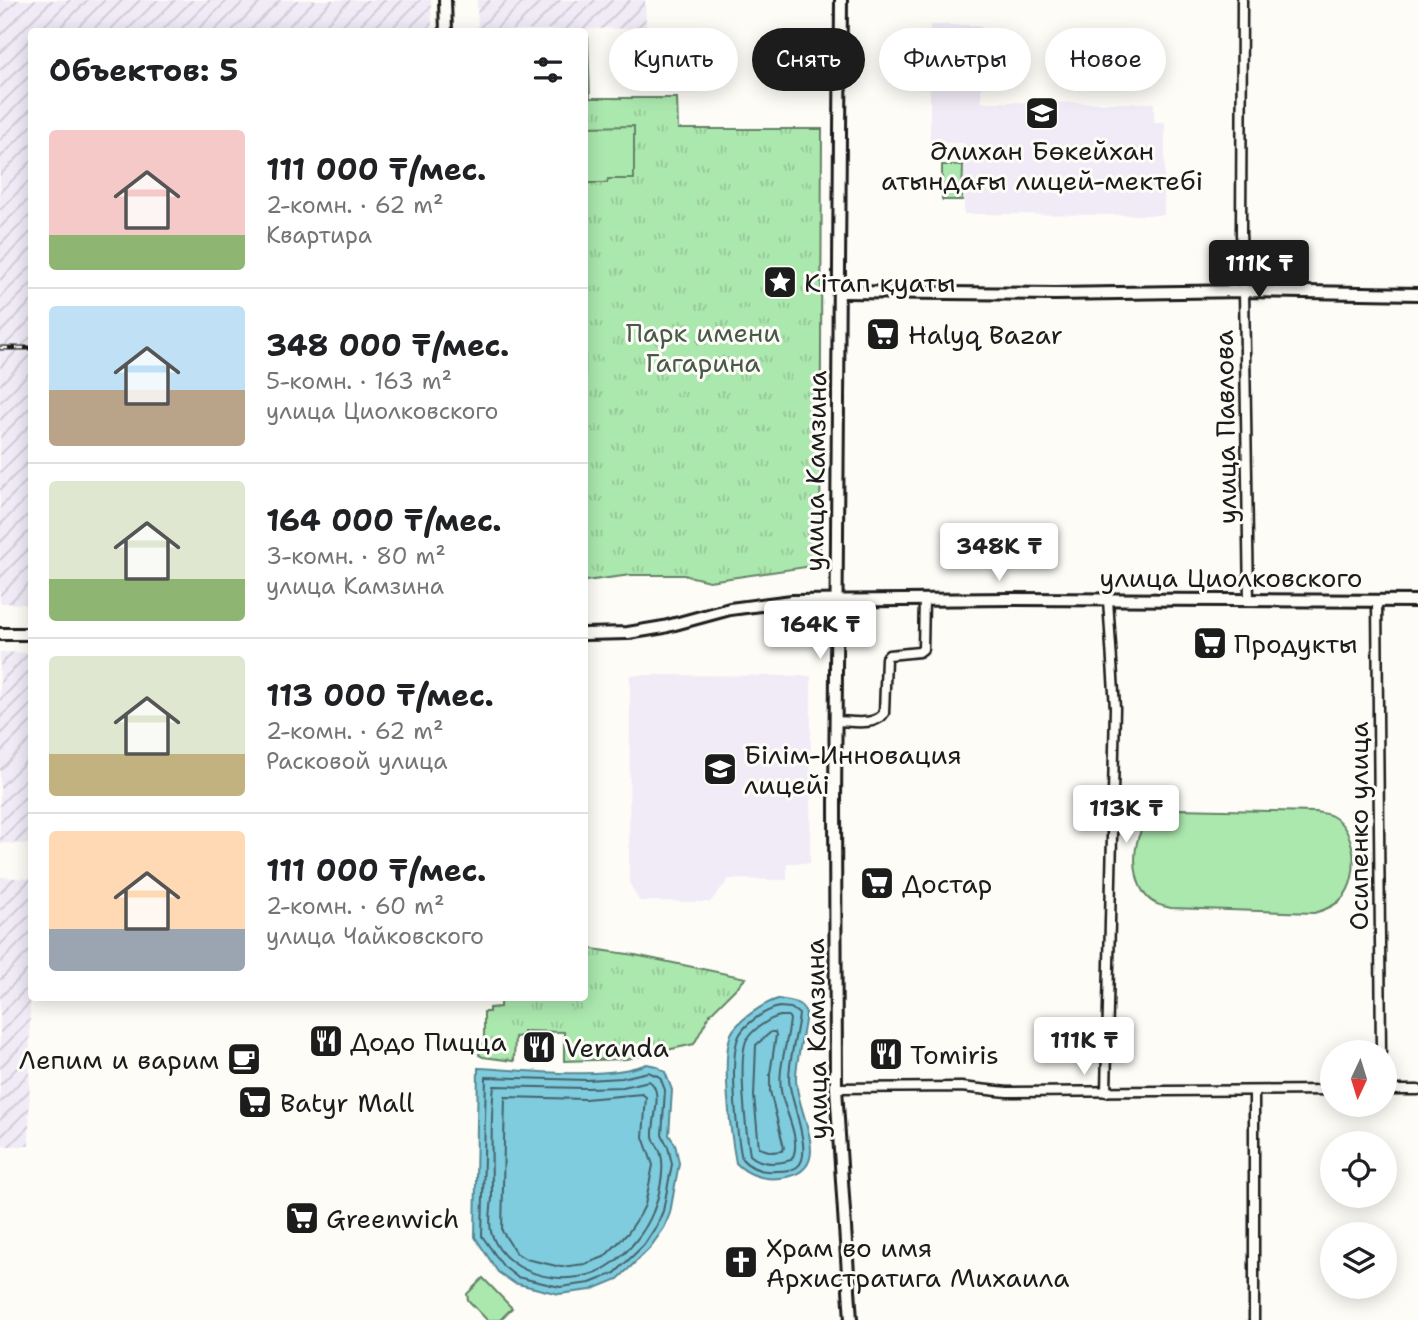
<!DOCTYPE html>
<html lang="ru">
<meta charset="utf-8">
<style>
:root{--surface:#fff;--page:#f6f6f6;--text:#202124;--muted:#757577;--line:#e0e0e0;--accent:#1c1c1c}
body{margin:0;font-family:"Shantell Sans",sans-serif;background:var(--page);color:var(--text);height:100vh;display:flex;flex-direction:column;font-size:26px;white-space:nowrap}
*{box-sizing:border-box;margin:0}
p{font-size:23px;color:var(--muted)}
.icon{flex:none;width:38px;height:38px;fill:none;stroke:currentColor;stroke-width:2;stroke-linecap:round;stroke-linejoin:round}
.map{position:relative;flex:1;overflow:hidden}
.side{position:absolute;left:28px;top:28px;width:560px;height:973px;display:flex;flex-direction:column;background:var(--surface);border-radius:7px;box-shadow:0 4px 18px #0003}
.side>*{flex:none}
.top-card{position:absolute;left:609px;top:28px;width:665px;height:63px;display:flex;gap:14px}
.needle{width:46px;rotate:184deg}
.fabs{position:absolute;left:1320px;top:1040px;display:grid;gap:14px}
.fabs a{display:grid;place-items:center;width:77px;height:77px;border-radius:50%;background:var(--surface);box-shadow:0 4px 18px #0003;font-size:35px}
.price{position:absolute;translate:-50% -60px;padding:0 16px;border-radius:7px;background:#fff;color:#222;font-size:23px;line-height:46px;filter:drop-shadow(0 2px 4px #0008)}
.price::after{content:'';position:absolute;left:50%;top:42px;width:21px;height:16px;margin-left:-10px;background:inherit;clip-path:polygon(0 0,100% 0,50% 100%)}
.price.current{background:var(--accent);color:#fff}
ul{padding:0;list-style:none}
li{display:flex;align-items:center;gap:21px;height:175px;padding:0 21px}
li+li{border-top:2px solid var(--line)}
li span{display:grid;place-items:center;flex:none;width:196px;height:140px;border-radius:7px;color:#555}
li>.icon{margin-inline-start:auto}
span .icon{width:84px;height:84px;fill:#fffc;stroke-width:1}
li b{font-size:30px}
h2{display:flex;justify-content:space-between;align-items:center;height:84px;padding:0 21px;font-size:30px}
.chip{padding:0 24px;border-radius:32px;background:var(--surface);box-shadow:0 4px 18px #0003;font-size:24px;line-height:63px}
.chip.current{background:var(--accent);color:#fff}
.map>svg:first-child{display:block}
</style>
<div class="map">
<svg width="1418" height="1320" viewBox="0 0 1418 1320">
<defs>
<pattern id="industrial-furrows" width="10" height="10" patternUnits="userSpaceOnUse" patternTransform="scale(1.75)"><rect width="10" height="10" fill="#f0ebf6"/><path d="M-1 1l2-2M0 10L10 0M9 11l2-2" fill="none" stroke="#cdc9d2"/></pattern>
<pattern id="park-tufts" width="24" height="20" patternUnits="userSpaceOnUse" patternTransform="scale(1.75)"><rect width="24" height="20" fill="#abe8ae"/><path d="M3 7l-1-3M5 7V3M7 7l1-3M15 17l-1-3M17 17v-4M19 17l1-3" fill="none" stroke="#93c695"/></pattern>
</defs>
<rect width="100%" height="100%" fill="#fdfcf7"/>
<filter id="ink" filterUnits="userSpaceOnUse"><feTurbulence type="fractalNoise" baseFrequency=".0143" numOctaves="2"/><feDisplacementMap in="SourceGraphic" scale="14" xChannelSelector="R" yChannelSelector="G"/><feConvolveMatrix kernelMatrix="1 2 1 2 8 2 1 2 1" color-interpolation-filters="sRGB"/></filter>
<g filter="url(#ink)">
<g fill="#f0ebf6">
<path d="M930,25H981V102L1154,103V122H1165L1164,215L964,214V143H930Z"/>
<path d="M630,675L811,676L810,863H787V880L729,879L710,902L639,901L629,882Z"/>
</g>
<g fill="url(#industrial-furrows)">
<path d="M0,0H431L432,31L32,32L31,604L0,603Z"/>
<path d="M477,0H645L646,28L478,31Z"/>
<path d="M0,652L31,653V844L0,843Z"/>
<path d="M0,877L31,879L29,1146H0Z"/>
</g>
<g fill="url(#park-tufts)" stroke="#648265" stroke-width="2">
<path d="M584,37H588L590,98H677L678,129H822L820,565L709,581L684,575H631L585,581Z"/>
<path d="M585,948L635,955L746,978L710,1014L694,1044L626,1059L564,1061V1032L523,1031V1036L515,1037L514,1061L483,1057L479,1055L481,1044L484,1042V1012H489V1008L500,1007V998H584Z"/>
</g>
<g fill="#abe8ae" stroke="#648265" stroke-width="2">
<path d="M634,126V179H608L607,183H585V127Z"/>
<path d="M942,165H963L962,200H942Z"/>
<path d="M1177,809L1315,812C1320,813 1327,813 1332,816C1357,830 1360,876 1343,897C1336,906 1325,910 1314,913L1171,908C1162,906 1153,904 1147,897C1128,876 1131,822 1161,811C1165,809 1172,810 1177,809Z"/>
<path d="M483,1278L512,1308L500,1320H487L468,1300L467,1294Z"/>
</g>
<g fill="#7fccde" stroke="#578690" stroke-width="2">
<path d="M778,999C790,1001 801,1001 806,1013C804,1034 797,1055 796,1076C794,1111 840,1172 780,1178C762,1180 748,1175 736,1163C731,1136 721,1059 731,1034C737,1021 764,1003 778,999Z"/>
<path d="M647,1064L656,1066L665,1072L672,1090L669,1135L675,1144L679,1163L670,1213L664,1228L649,1249L618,1279L591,1290L559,1294L514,1283L498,1272L475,1237L478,1068C528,1070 601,1081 647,1064Z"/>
</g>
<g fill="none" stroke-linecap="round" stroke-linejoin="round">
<g stroke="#44626a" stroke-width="2">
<path d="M779,1007L791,1008L799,1014C797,1036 789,1057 789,1079C789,1098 815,1155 797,1167C792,1171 783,1171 776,1171C763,1172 751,1169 742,1159C737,1136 728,1053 740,1034C747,1022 766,1010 779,1007Z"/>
<path d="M780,1016H788L790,1019C788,1045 776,1070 782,1096C786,1113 803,1144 791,1160C777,1164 761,1165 750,1155C746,1132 738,1061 746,1041C750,1031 770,1018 780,1016Z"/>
<path d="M771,1032H775L776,1035L770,1074V1091L784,1148L782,1151L772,1152L759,1148L754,1096L756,1045Z"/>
<path d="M648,1072L660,1077L665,1090L662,1135L668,1147L672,1164L663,1211L657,1225L644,1245L615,1273L590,1283L560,1287L517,1277L503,1266L482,1236L486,1077L586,1080L622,1078Z"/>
<path d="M649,1081C664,1090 652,1120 653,1136C654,1143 660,1148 661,1155C665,1169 659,1198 653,1212C645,1232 628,1253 610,1265C575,1290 507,1279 492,1235C488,1225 491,1209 492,1198C492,1161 490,1122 494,1086L586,1088L623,1087Z"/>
<path d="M642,1094L646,1097L643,1137L653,1165L645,1205L640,1215L628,1233L604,1257L585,1264L561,1267L526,1259L516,1253L502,1231L505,1097L585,1099Z"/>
</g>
<g stroke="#1c1c1c" stroke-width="13">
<g id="street">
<path d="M1242,0L1241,234L1244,291L1249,601"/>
<path d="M1377,600L1381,1052"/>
<path d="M836,721C850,721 875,727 884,713L886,658L889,655L919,652L923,649L924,599"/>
<path d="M836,1088L961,1087L1007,1092L1332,1090"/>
<path d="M1384,1090H1418"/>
<path d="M1254,1091V1320"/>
<path d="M1106,1092L1115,708L1108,600"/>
</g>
</g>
<g stroke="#1c1c1c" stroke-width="16">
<g id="secondary">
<path d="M445,0L446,32"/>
<path d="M841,0L835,804L836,1088L851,1320"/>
<path d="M839,292L1055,294L1244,291L1418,294"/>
<path d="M0,634H32"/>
<path d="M584,634L628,633L664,627L730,609L792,601L1013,599L1418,601"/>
</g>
</g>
<use href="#street" stroke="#fdfcf7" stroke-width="8"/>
<use href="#secondary" stroke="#fdfcf7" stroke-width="10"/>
<g stroke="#1c1c1c" stroke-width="5">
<path id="rail" d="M0,348H32"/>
</g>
<use href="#rail" stroke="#fdfcf7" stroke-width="2.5" stroke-dasharray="8" stroke-linecap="butt"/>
</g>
</g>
<defs>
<g id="school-square" transform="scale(1.75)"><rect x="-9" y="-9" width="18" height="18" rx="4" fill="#1c1c1c" stroke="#fdfcf7"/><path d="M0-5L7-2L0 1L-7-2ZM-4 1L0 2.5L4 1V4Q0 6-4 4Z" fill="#fff"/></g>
<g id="sight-square" transform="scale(1.75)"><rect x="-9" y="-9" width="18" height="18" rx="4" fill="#1c1c1c" stroke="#fdfcf7"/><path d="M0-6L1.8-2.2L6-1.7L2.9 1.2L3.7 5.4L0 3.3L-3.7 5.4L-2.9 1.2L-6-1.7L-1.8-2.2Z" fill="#fff"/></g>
<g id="supermarket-square" transform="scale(1.75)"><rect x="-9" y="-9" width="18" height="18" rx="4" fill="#1c1c1c" stroke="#fdfcf7"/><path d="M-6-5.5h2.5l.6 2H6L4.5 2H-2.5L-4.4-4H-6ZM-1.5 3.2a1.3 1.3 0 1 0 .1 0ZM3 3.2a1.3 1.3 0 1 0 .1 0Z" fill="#fff"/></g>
<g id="restaurant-square" transform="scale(1.75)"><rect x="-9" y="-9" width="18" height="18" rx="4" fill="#1c1c1c" stroke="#fdfcf7"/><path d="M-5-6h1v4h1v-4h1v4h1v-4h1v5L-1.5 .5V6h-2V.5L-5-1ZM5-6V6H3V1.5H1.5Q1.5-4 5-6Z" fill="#fff"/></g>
<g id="cafe-square" transform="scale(1.75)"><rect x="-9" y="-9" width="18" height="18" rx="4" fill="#1c1c1c" stroke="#fdfcf7"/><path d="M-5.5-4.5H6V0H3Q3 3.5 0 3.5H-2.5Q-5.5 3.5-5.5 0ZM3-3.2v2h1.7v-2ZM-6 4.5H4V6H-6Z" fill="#fff"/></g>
<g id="church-square" transform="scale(1.75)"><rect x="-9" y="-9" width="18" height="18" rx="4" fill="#1c1c1c" stroke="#fdfcf7"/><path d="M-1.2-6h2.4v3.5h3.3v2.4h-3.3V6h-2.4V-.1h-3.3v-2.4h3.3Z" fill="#fff"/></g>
</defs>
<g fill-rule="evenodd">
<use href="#school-square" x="1042" y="113"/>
<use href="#sight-square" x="780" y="282"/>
<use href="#supermarket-square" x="883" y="334"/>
<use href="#supermarket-square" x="1210" y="643"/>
<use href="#school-square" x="720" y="769"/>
<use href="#supermarket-square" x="877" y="883"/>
<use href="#restaurant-square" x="326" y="1041"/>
<use href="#restaurant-square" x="539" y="1047"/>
<use href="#restaurant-square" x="886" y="1054"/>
<use href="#cafe-square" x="244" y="1059"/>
<use href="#supermarket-square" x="255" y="1102"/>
<use href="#supermarket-square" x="302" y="1218"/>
<use href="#church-square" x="741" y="1262"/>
</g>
<g text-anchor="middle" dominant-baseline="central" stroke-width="6" stroke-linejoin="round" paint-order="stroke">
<g font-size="26" fill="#1c1c1c" stroke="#fdfcf7" text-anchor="start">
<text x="1042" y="150" text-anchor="middle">Әлихан Бөкейхан<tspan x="1042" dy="30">атындағы лицей-мектебі</tspan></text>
<text x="804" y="282">Кітап қуаты</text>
<text x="908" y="334">Halyq Bazar</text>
<text x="1234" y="643">Продукты</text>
<text x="744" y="754">Білім-Инновация<tspan x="744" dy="30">лицейі</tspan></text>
<text x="902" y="883">Достар</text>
<text x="350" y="1041">Додо Пицца</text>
<text x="564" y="1047">Veranda</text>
<text x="910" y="1054">Tomiris</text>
<text x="219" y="1059" text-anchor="end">Лепим и варим</text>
<text x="280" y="1102">Batyr Mall</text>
<text x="326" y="1218">Greenwich</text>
<text x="766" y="1247">Храм во имя<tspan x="766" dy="30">Архистратига Михаила</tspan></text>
</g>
<g font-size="26" fill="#475948" stroke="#fdfcf7">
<text x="703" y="332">Парк имени<tspan x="703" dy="30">Гагарина</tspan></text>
</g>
<g font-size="26" fill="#1c1c1c" stroke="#fdfcf7">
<text transform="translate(1225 427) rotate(-91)">улица Павлова</text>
<text transform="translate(815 471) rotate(-89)">улица Камзина</text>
<text x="1231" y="577">улица Циолковского</text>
<text transform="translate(1358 826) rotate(-90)">Осипенко улица</text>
<text transform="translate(816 1039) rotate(-91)">улица Камзина</text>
</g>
</g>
</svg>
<div class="fabs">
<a><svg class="needle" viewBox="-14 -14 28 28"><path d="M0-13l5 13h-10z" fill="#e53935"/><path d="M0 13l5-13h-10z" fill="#757577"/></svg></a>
<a><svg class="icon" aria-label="locate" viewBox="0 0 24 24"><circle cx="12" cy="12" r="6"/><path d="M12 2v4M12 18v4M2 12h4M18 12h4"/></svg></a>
<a><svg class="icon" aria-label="layers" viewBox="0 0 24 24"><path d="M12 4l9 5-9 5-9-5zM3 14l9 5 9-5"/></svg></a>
</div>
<b class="price current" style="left:1259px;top:300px">111K ₸</b>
<b class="price" style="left:999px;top:583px">348K ₸</b>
<b class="price" style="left:820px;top:661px">164K ₸</b>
<b class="price" style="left:1126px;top:845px">113K ₸</b>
<b class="price" style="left:1084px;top:1077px">111K ₸</b>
<div class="top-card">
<a class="chip">Купить</a>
<a class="chip current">Снять</a>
<a class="chip">Фильтры</a>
<a class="chip">Новое</a>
</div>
<section class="side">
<h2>Объектов: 5<svg class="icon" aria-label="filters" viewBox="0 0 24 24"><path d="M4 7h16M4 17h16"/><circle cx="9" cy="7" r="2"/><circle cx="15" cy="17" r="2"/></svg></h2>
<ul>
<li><span style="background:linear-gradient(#f6c9c9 75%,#8fb573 0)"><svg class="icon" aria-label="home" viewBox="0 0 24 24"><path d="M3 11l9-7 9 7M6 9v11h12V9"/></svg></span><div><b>111 000 ₸/мес.</b><p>2-комн. · 62 m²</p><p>Квартира</p></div></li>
<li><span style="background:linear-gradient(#bfe0f5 60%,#b9a48a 0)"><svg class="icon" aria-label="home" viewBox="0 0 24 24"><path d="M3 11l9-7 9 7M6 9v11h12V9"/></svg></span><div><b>348 000 ₸/мес.</b><p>5-комн. · 163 m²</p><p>улица Циолковского</p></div></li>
<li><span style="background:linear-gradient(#dfe7d0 70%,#8fb573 0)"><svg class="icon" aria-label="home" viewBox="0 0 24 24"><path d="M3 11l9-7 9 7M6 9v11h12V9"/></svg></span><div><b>164 000 ₸/мес.</b><p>3-комн. · 80 m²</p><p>улица Камзина</p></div></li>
<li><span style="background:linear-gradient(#dfe7d0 70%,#c2b280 0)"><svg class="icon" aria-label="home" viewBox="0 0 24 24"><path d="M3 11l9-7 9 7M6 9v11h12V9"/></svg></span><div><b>113 000 ₸/мес.</b><p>2-комн. · 62 m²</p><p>Расковой улица</p></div></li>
<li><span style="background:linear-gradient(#ffd9b3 70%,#9aa5b1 0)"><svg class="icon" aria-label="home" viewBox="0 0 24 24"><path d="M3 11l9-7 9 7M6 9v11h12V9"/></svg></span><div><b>111 000 ₸/мес.</b><p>2-комн. · 60 m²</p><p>улица Чайковского</p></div></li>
</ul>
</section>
</div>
